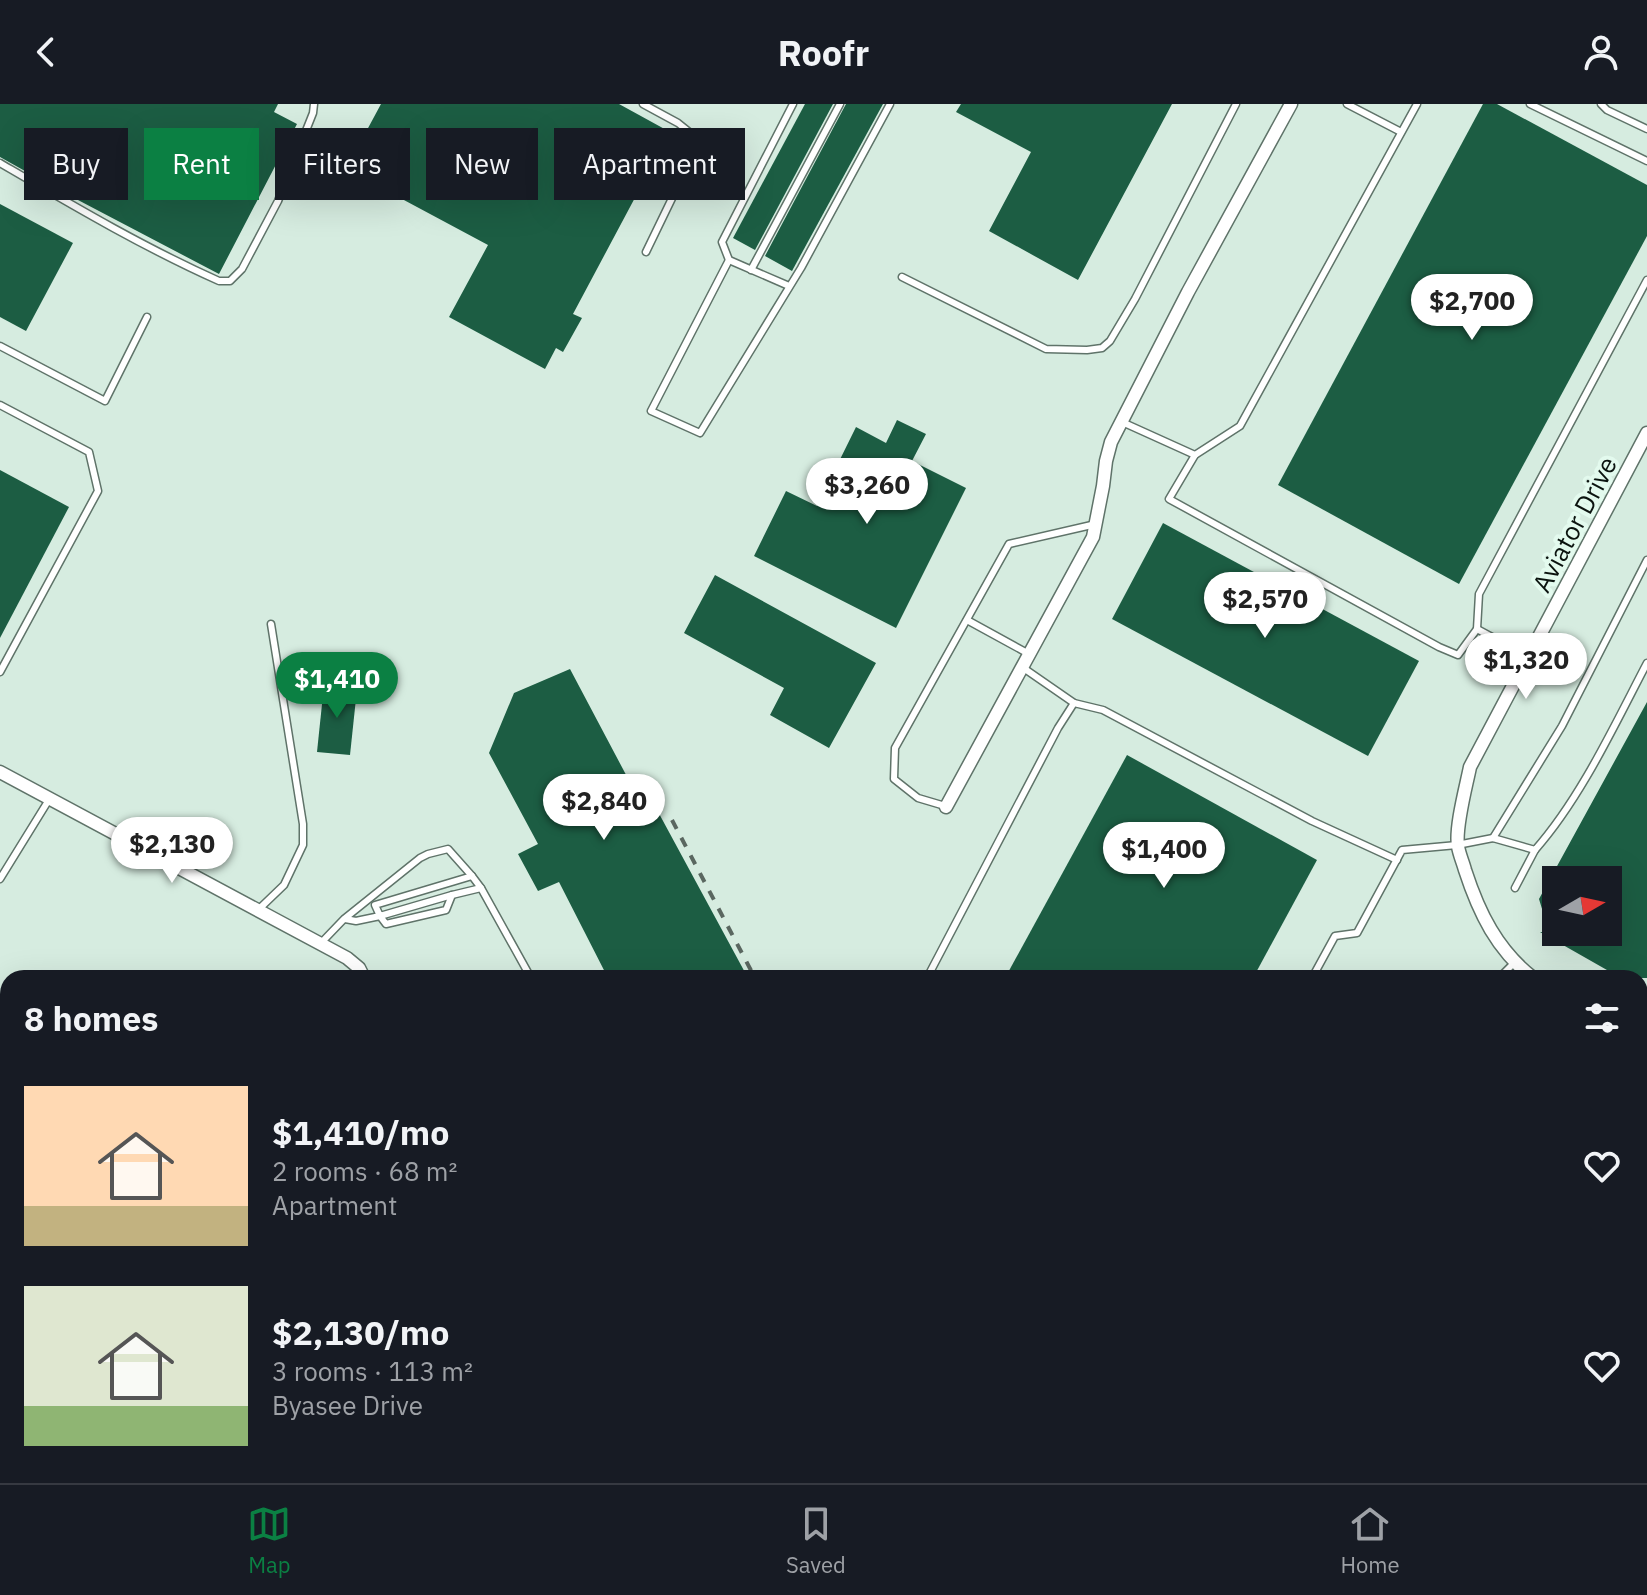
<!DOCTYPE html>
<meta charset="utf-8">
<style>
:root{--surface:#171b24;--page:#20242c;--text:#f1f3f6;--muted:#9ea1a6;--line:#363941;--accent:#0b8043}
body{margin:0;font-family:"IBM Plex Sans",sans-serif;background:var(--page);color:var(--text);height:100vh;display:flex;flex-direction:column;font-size:30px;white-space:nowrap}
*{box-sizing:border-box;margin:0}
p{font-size:26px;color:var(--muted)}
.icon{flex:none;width:44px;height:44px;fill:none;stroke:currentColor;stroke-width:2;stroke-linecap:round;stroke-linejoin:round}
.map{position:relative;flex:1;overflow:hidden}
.drawer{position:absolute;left:0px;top:866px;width:1648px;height:514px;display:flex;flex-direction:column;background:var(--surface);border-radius:24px 24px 0 0;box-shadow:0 8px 32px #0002}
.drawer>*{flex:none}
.guide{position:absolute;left:24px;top:24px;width:800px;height:72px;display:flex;gap:16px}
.needle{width:52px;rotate:81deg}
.tools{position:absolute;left:1542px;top:762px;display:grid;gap:16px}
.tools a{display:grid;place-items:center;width:80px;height:80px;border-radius:0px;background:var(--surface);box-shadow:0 8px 32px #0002;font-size:40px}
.price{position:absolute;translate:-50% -68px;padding:0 18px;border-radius:28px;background:#fff;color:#222;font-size:26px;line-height:52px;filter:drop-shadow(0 2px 4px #0008)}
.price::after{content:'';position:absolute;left:50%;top:48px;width:24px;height:18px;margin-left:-12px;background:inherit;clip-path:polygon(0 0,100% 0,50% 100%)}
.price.selected{background:var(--accent);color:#fff}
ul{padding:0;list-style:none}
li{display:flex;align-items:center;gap:24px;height:200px;padding:0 24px}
li span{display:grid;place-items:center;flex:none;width:224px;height:160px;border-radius:0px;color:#555}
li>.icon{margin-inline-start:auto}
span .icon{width:96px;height:96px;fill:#fffc;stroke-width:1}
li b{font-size:34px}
h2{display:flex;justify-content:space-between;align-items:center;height:96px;padding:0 24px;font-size:34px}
.chip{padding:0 28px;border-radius:0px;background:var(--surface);box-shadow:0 8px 32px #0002;font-size:28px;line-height:72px}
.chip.selected{background:var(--accent);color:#fff}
header{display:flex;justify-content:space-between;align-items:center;height:104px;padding:0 24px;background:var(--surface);font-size:36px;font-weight:800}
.tab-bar{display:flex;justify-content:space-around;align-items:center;height:112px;border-top:2px solid var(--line);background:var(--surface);font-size:22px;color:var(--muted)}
.tab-bar a{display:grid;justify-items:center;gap:4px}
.tab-bar .selected{color:var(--accent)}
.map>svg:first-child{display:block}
</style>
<header><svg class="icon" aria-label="back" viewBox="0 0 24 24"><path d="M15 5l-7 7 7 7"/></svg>Roofr<svg class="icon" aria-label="person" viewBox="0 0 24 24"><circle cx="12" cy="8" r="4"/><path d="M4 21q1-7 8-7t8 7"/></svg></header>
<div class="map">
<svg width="1647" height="1379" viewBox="0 0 1647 1379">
<rect width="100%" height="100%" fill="#d6ece0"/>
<path fill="#a9e5c7" d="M0,981L8,982V1275L0,1292Z"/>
<g fill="#1c5d43" fill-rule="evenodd">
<path d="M0,0H278L274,8L297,20L219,170L57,85L0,53Z"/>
<path d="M381,0H619L670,28L573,210L582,214L563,248L556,244L545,265L449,213L488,141L346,65Z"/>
<path d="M805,0H833L755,146L733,134Z"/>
<path d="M846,0H883L792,167L765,152Z"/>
<path d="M961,0H1172L1078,176L989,127L1031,48L956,8Z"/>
<path d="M1483,0H1497L1647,81V132L1459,480L1278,381Z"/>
<path d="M0,100L73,139L26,227L0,213Z"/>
<path d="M897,316L926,330L912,357L966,384L896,524L754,452L786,387L817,402L856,323L886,339Z"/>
<path d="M0,366L69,403L0,534Z"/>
<path d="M1163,419L1419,557L1368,652L1112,515Z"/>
<path d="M715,471L876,559L829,644L770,611L784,584L684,529Z"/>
<path d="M570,565L633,684L643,680L748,874H608L559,778L538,787L518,750L538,740L489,649L514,589Z"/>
<path d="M324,581L357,585L350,651L317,648Z"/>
<path d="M1647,598V874H1621L1556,837V841H1553L1551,834L1540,828H1549L1539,795ZM1556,776H1608V828H1556Z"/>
<path d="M1127,651L1317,756L1253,874H1005Z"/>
</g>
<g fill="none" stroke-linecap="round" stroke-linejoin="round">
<g stroke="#5f7369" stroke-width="9">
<g id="lane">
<path d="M643,0L678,19L693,31L692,53L646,148"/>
<path d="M1347,0L1401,28"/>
<path d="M1417,0L1240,322L1195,351L1169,395L1439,543L1458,551L1477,525L1479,490L1647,176"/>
<path d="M1530,0L1647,57"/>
<path d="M1601,0L1607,6L1647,25"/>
<path d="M0,59C72,101 143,143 219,177H230L242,165L278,97L313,9L314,0"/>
<path d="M729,156L651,307L700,329L801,164L890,0"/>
<path d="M751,166L840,0"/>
<path d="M902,173L1046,245L1087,246L1102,244L1110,237L1135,195L1236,0"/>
<path d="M789,182L729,156L722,138L793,0"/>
<path d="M0,242L105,297L147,213"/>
<path d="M0,301L89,348L98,387L0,568"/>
<path d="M1122,318L1195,351"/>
<path d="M967,516L1029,550"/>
<path d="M1477,525L1527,552"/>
<path d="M1022,563L1074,599"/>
<path d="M945,702L918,694L894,675L895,644L1009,440L1096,420"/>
<path d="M1493,734L1562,622L1647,456"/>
<path d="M472,772L375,801L380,812L452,791L481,784"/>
<path d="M0,775L50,694"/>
<path d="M1515,784L1535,746"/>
<path d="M258,806L284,781L303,741V720L271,520"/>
<path d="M345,815L356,817L380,812L386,820L446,806L452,791"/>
<path d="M320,840L344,815L420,754L428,750L448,745L472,772L481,784L531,874"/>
<path d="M927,874L1058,624L1074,599L1103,606L1312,717L1397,756"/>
<path d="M1312,874L1335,832L1357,829L1402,746L1457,741L1493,734L1535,746C1581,694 1615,620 1647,559"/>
<path d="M1499,874L1515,858"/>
<path d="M1640,1002L1647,1006"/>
<path d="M529,1372V1379"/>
<path d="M1181,1379L1185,1372"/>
</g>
</g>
<g stroke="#5f7369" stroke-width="15">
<g id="street">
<path d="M0,668L347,854L359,864L364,874"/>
<path d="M946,703L1093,433L1103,382L1106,357L1111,338L1188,188L1291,0"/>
<path d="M1533,874C1497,846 1479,809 1465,766C1463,758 1459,750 1458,742C1455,723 1466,683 1470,663L1647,329"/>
<path d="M1640,934L1647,938"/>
<path d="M497,1372V1379"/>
</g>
</g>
<use href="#lane" stroke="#fff" stroke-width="6"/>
<use href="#street" stroke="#fff" stroke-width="12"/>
<g stroke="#5a6760" stroke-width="4" stroke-dasharray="10 10" stroke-linecap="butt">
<path d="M672,716L755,874"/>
<path d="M961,1372L962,1379"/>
<path d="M1032,1379V1372"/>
</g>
</g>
<g text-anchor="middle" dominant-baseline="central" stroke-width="8" stroke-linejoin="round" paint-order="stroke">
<g font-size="26" fill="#0b130f" stroke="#e3faee">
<text transform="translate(1574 420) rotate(-62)">Aviator Drive</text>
</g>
</g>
</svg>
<div class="tools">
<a><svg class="needle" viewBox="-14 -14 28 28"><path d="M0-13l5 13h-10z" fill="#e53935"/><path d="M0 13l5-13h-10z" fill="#9ea1a6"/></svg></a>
</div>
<b class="price" style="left:1472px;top:238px">$2,700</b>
<b class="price" style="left:867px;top:422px">$3,260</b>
<b class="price" style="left:1265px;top:536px">$2,570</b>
<b class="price" style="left:1526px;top:597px">$1,320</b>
<b class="price selected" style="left:337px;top:616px">$1,410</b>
<b class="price" style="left:604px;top:738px">$2,840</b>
<b class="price" style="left:172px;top:781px">$2,130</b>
<b class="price" style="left:1164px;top:786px">$1,400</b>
<div class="guide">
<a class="chip">Buy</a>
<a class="chip selected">Rent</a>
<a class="chip">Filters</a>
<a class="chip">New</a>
<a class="chip">Apartment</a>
</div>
<section class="drawer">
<h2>8 homes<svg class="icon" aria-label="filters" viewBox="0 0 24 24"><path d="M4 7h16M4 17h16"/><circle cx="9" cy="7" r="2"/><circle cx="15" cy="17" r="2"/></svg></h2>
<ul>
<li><span style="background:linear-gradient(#ffd9b3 75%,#c2b280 0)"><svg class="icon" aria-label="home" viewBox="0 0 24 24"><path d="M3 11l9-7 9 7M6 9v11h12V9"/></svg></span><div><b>$1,410/mo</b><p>2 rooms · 68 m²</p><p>Apartment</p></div><svg class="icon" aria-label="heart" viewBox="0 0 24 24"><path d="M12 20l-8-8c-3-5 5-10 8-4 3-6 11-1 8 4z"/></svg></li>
<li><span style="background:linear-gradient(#dfe7d0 75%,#8fb573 0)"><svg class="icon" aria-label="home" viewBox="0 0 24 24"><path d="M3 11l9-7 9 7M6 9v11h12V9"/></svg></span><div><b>$2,130/mo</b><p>3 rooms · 113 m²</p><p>Byasee Drive</p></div><svg class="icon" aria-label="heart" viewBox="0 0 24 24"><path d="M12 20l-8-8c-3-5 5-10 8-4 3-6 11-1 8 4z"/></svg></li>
</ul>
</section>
</div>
<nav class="tab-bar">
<a class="selected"><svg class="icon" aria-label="map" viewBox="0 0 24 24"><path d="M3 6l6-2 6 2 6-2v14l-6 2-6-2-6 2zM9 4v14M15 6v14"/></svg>Map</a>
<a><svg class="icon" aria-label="saved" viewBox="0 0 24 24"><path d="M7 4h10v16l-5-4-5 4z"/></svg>Saved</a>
<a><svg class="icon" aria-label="home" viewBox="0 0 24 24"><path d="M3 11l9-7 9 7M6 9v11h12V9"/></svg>Home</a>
</nav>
